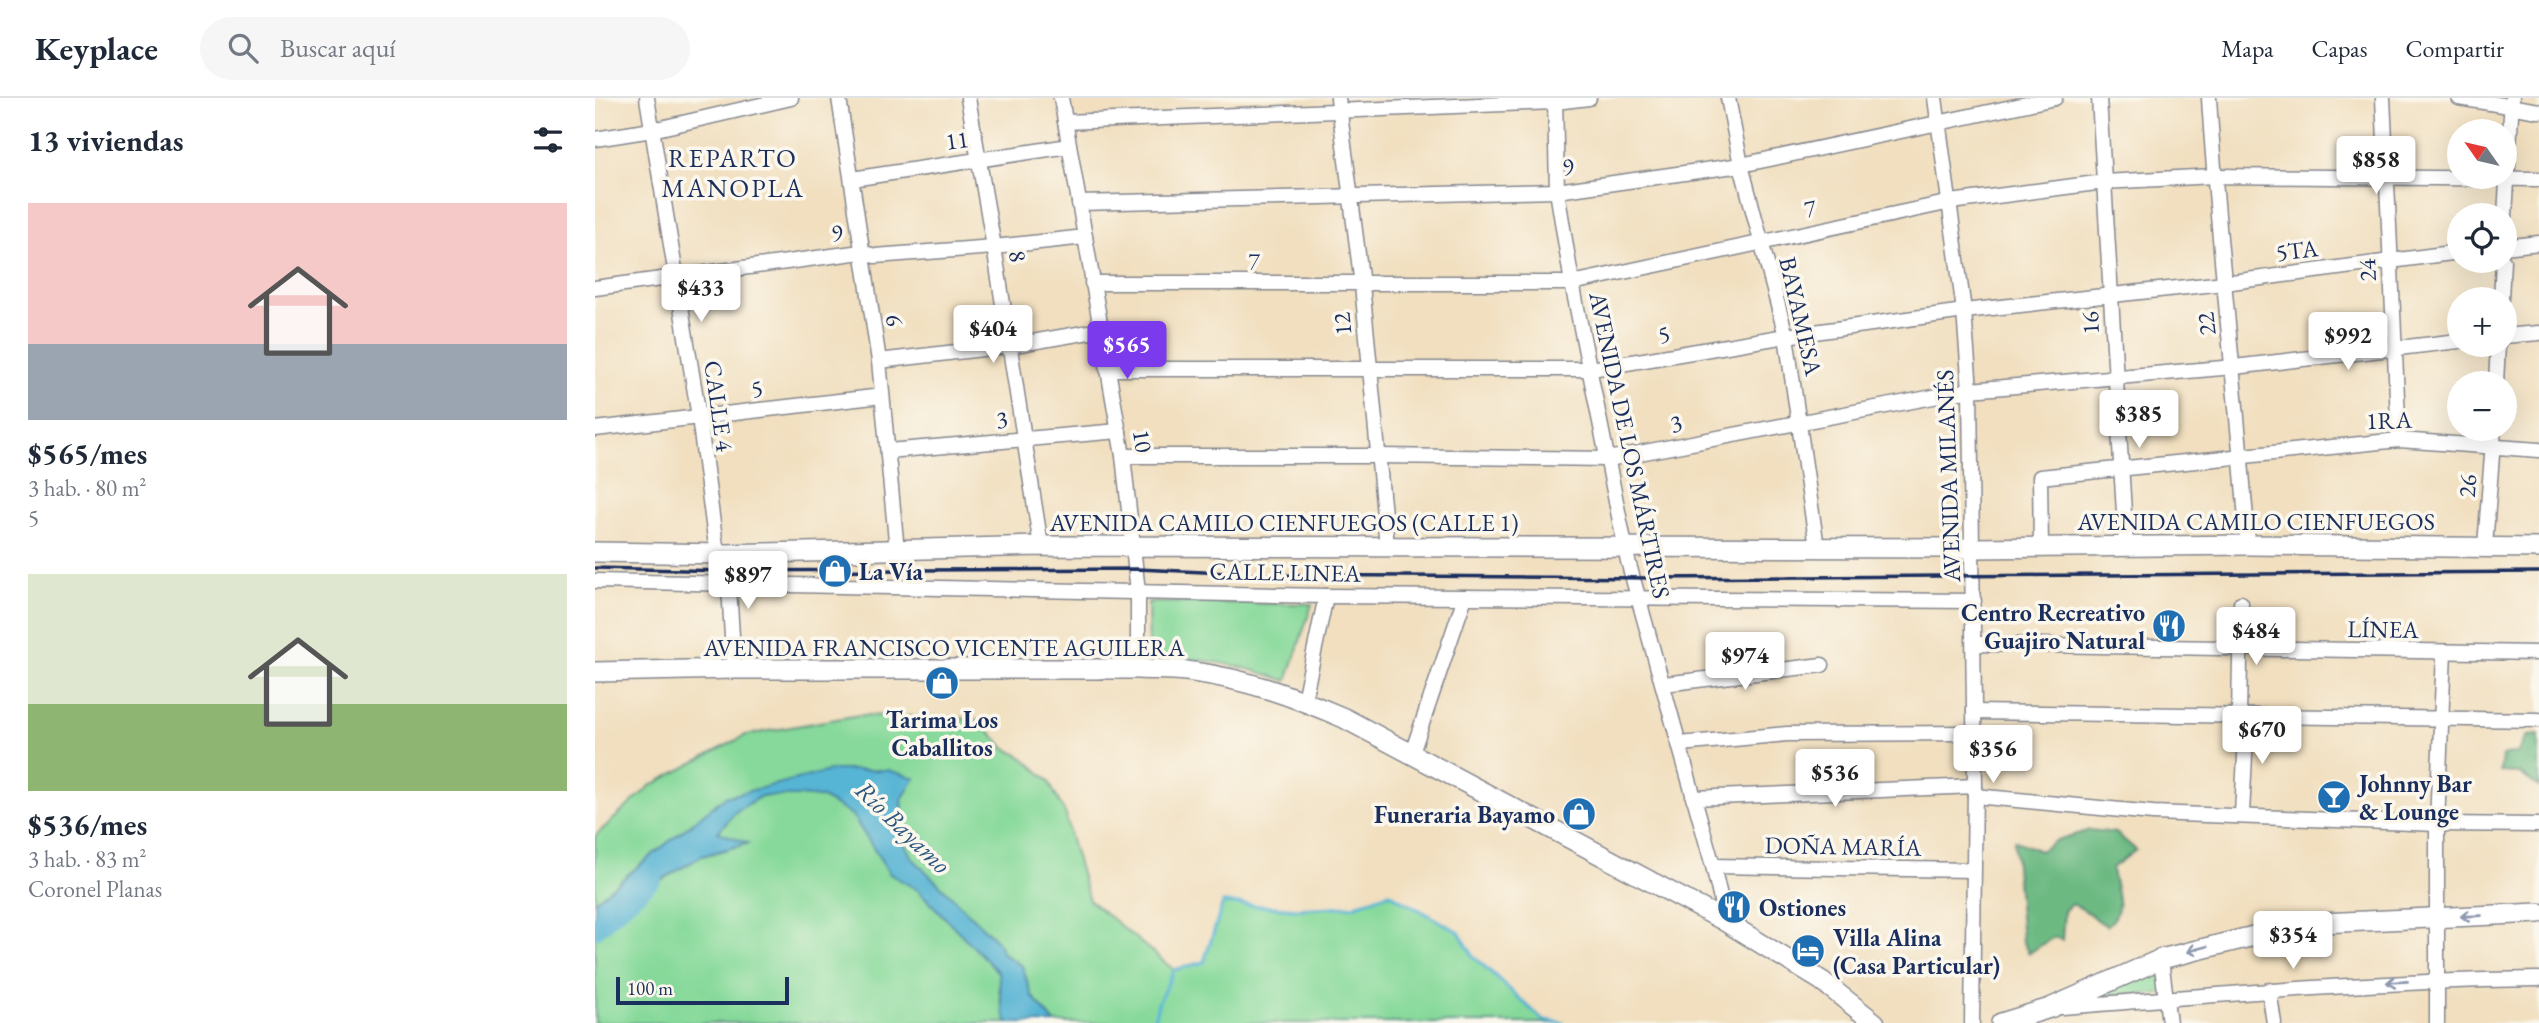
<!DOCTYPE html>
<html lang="es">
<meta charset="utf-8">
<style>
:root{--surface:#fff;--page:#f6f6f7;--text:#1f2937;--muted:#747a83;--line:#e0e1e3;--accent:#7c3aed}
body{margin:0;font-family:"EB Garamond",serif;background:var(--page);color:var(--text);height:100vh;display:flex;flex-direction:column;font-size:26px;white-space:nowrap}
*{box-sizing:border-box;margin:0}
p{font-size:23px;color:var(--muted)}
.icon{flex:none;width:38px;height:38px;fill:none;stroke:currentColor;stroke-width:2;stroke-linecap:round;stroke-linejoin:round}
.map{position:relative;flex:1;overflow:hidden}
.details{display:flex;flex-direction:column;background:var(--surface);width:595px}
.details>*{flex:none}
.needle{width:46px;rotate:304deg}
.buttons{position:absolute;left:1852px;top:21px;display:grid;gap:14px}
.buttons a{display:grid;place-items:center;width:70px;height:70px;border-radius:50%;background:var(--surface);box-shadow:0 7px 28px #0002;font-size:35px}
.scale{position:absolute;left:21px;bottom:18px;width:173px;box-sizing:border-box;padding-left:7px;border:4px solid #1b2f5e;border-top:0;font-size:19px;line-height:24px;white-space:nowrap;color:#1b2f5e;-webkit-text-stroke:5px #fbf7ec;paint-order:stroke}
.price{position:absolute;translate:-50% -60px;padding:0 16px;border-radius:7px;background:#fff;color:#222;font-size:23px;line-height:46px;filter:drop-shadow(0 2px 4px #0008)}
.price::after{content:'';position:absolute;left:50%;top:42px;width:21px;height:16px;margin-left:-10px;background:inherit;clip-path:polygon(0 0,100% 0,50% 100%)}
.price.selected{background:var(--accent);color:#fff}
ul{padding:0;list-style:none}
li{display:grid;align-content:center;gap:14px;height:371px;padding:0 28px}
li span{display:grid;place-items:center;height:217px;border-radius:0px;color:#555}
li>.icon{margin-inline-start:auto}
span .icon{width:126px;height:126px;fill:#fffc;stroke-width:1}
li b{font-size:30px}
h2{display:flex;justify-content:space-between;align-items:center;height:84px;padding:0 28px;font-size:30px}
header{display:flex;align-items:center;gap:42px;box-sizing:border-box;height:98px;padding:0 35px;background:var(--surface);border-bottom:2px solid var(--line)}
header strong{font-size:33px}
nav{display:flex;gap:38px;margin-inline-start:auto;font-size:24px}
.search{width:490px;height:63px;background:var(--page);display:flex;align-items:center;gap:18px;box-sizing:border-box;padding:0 24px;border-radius:38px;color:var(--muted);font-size:26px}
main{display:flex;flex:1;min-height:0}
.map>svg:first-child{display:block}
</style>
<header>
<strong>Keyplace</strong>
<div class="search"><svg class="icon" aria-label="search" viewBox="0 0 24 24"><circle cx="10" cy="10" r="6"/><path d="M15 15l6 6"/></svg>Buscar aquí</div>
<nav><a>Mapa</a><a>Capas</a><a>Compartir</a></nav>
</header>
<main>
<section class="details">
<h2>13 viviendas<svg class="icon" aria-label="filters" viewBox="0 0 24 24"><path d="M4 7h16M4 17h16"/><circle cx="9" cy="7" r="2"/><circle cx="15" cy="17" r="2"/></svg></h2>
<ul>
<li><span style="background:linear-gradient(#f6c9c9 65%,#9aa5b1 0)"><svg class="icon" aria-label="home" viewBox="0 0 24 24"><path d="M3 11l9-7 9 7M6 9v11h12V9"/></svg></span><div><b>$565/mes</b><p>3 hab. · 80 m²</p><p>5</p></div></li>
<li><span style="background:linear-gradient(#dfe7d0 60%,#8fb573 0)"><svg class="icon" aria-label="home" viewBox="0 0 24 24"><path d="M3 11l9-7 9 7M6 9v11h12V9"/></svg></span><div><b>$536/mes</b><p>3 hab. · 83 m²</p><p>Coronel Planas</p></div></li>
</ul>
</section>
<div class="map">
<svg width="1944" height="925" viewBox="0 0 1944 925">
<rect width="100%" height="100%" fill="#fbf7ec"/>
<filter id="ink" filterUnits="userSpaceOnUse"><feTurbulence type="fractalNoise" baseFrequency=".0143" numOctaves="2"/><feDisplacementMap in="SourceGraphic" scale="14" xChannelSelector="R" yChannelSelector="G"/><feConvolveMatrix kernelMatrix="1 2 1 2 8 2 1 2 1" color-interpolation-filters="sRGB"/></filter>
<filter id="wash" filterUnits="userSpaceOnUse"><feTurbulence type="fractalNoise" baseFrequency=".00686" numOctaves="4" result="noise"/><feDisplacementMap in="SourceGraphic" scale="28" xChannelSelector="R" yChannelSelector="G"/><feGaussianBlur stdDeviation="1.57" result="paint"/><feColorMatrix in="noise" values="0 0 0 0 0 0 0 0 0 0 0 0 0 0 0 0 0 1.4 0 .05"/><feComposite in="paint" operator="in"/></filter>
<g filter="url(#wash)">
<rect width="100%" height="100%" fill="#f1dfbf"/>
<g fill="#86d99a" stroke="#50847c" stroke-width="2">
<path d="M553,504L717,506L692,583C642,565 607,561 554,558Z"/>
<path d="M264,617L365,620L385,623L409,649L429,660L453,682L471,717L475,739L494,802L579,872L609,864L628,805L702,811L758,808L794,795L864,834L878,858L948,921L968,925H460L437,898L427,868L408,856L401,842L317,760L310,747L307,701L319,680L184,687L130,699L0,803V738L55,688L151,637Z"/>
<path d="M166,698H204L227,700L257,717L295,776L323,792L404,874C403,892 405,909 413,925H0V821L107,758L151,746L123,734L140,714Z"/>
<path d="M1566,867L1569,896L1501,897Z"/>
</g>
<g fill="#6cb982" stroke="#447470" stroke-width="2">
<path d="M1944,637V689L1924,675L1905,674L1907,658L1922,655L1932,638Z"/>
<path d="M1495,732L1521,735L1541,752L1517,770C1519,793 1533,811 1512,828C1497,820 1491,810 1476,806L1469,813L1467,842L1459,839L1434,855L1427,843L1419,742L1445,753L1462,742Z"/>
</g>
<path fill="#56b4d4" stroke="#387299" stroke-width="2" d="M238,672H293L320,680L307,701L310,747L317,760L401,842L408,856L427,868L437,898L460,925H413L408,914L403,874L323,792L295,776L257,717L227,700L204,698H166L140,714L123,734L153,745L107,758L0,821V803L130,699Z"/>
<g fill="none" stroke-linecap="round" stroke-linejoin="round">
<path stroke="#56b4d4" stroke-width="3.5" d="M558,925L564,903L579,872L609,864L628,805L702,811L758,808L794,795L864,834L878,858L948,922L968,925"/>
<path stroke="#56b4d4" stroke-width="21" d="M0,830L57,780"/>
</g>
</g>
<g filter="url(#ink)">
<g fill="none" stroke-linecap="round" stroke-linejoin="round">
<g stroke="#86878e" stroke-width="17">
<g id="minor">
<path d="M52,0L104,319L122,456"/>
<path d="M244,0L284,263L302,453"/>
<path d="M373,0L399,149L446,448"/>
<path d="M466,0L528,358L543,494V571"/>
<path d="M743,0L767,187L792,448"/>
<path d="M960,0L962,93L977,185L1033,463L1118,768L1126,802V821"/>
<path d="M1133,0L1146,67L1191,238L1222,449"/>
<path d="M1340,0L1369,213L1375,292L1380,688L1377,925"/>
<path d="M1504,0L1531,448"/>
<path d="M1614,0C1623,149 1642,298 1653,447"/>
<path d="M1788,0L1804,342"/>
<path d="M1864,0L1944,13"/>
<path d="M470,24L960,4L994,0"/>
<path d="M0,41L57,32L196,0"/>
<path d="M257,81L474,48"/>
<path d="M484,105L962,93L1146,67L1460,0"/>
<path d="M1909,134L1917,0"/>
<path d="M1909,149L1944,145"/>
<path d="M497,185H977L1356,104L1509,84L1619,78L1944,81"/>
<path d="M0,190L266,154L280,158L399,149L490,139"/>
<path d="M1906,201L1908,163"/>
<path d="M1909,238L1944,235"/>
<path d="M284,263L413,248L506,232"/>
<path d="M512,271H996L1191,238L1369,213L1629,185L1864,154"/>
<path d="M1901,285L1903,247"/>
<path d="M0,331L287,298"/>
<path d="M293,353L524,333"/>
<path d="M528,358H783L1013,361L1375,292L1639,269L1864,243"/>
<path d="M1446,448L1445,379L1804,342L1944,352"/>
<path d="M1890,448L1899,331"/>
<path d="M132,456L139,571"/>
<path d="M0,483L731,498L1379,503"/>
<path d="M1379,546L1944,555"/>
<path d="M1069,586L1227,567"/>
<path d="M709,602L731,498"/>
<path d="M1379,614L1944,622"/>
<path d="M1644,618L1646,505"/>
<path d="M1085,646L1192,636L1379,635"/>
<path d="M817,655L870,499"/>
<path d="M1380,698L1558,715L1842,726L1944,727"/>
<path d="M1098,700L1380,688"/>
<path d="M1647,716L1652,618"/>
<path d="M1118,768L1378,772"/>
<path d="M1566,861L1574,925"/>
<path d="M1674,892L1679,925"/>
<path d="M1467,909C1626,896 1784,883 1944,881"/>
<path d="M1842,925V726L1849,554"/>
</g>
</g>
<g stroke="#86878e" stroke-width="22">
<g id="major">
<path d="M0,454L132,456L446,448L1378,450L1653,447L1944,450"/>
<path d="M0,574L139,571H543C561,572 580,571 598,574C651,581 700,599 749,620L1126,821L1227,883L1280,925"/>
<path d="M1406,925L1455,910L1566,861L1663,837L1726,825L1944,815"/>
</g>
</g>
<use href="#minor" stroke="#fff" stroke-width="14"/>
<use href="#major" stroke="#fff" stroke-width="19"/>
<path stroke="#1b2f5e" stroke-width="3.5" d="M0,470L132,473L542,471L675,477L1057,480L1944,474"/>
</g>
<defs><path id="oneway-shaft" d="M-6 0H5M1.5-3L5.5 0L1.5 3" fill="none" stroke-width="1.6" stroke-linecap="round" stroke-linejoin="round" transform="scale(1.75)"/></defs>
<g stroke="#8d97ae">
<use href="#oneway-shaft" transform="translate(1876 818) rotate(178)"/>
<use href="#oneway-shaft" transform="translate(1602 851) rotate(165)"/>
<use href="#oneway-shaft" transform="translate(1802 884) rotate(177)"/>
</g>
</g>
<defs>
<g id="shop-disc" transform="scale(1.75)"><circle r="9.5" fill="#1f6fb2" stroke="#fbf7ec"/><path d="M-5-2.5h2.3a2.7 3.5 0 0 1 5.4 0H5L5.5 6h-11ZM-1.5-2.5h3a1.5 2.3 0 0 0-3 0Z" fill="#fff"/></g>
<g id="restaurant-disc" transform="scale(1.75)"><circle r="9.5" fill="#1f6fb2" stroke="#fbf7ec"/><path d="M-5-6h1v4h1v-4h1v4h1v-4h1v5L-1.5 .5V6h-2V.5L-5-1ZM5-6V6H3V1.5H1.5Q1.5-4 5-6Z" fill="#fff"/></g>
<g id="bar-disc" transform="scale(1.75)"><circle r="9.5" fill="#1f6fb2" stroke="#fbf7ec"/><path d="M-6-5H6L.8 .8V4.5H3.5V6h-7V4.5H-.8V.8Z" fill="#fff"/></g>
<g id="hotel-disc" transform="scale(1.75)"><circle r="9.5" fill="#1f6fb2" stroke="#fbf7ec"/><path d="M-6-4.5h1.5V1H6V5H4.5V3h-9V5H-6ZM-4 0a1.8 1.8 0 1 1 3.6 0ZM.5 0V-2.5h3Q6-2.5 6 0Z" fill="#fff"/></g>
</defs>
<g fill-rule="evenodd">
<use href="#shop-disc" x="240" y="473"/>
<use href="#restaurant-disc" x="1574" y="528"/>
<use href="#shop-disc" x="347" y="585"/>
<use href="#bar-disc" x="1739" y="699"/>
<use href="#shop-disc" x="984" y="716"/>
<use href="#restaurant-disc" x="1139" y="809"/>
<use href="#hotel-disc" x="1213" y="853"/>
</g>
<g text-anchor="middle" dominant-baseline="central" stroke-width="7" stroke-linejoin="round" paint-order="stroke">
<g font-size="24" fill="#1b2f5e" stroke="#fbf7ec">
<text transform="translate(362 42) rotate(-8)">11</text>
<text transform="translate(973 68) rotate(-8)">9</text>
<text transform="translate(1215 110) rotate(-12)">7</text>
<text transform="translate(242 134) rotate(-7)">9</text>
<text transform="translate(1702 152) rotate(-7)">5TA</text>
<text transform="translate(423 158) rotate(81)">8</text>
<text x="659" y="163">7</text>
<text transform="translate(1772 172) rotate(-92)">24</text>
<text transform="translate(1206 218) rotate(77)">BAYAMESA</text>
<text transform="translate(300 222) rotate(81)">6</text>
<text transform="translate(1495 225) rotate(-93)">16</text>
<text transform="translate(747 226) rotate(-95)">12</text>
<text transform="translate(1611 226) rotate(-96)">22</text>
<text transform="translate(1069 236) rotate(-10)">5</text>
<text transform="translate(162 290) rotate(-7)">5</text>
<text transform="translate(124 308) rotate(82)">CALLE 4</text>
<text transform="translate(407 321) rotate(-4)">3</text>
<text transform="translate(1794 322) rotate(-2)">1RA</text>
<text transform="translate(1081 325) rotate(-11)">3</text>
<text transform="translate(548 343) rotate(81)">10</text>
<text transform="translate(1035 347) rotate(78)">AVENIDA DE LOS MÁRTIRES</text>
<text transform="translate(1353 378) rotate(-92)">AVENIDA MILANÉS</text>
<text transform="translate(1872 388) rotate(-86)">26</text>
<text x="1661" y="423">AVENIDA CAMILO CIENFUEGOS</text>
<text x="689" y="424">AVENIDA CAMILO CIENFUEGOS (CALLE 1)</text>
<text transform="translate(690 474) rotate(1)">CALLE LINEA</text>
<text transform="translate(1788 531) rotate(1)">LÍNEA</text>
<text x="349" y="549">AVENIDA FRANCISCO VICENTE AGUILERA</text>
<text transform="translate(1248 748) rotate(1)">DOÑA MARÍA</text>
</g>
<g font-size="24" font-weight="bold" fill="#1b2f5e" stroke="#fbf7ec" text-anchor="start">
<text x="264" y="473">La Vía</text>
<text x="1550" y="514" text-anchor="end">Centro Recreativo<tspan x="1550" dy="28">Guajiro Natural</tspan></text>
<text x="347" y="621" text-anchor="middle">Tarima Los<tspan x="347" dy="28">Caballitos</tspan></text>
<text x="1764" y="685">Johnny Bar<tspan x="1764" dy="28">&amp; Lounge</tspan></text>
<text x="960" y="716" text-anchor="end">Funeraria Bayamo</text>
<text x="1164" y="809">Ostiones</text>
<text x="1238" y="839">Villa Alina<tspan x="1238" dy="28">(Casa Particular)</tspan></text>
</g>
<g font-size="26" letter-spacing="2" fill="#1b2f5e" stroke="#fbf7ec">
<text x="138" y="60">REPARTO<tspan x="138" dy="30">MANOPLA</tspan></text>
</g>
<g font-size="26" font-style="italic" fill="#2d5781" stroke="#fbf7ec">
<text transform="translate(308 729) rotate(44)">Río Bayamo</text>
</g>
</g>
</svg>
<div class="buttons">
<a><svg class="needle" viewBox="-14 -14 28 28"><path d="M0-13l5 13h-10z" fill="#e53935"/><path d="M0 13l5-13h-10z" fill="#747a83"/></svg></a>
<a><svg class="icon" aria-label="locate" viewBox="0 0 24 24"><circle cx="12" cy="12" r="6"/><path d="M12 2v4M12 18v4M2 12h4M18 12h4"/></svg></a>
<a>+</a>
<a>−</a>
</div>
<div class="scale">100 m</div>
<b class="price" style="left:1781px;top:98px">$858</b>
<b class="price" style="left:106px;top:226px">$433</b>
<b class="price" style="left:398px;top:267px">$404</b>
<b class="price" style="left:1753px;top:274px">$992</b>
<b class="price selected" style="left:532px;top:283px">$565</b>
<b class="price" style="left:1544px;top:352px">$385</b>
<b class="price" style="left:153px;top:513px">$897</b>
<b class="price" style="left:1661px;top:569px">$484</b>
<b class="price" style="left:1150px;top:594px">$974</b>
<b class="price" style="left:1667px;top:668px">$670</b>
<b class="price" style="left:1398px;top:687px">$356</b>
<b class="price" style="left:1240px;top:711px">$536</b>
<b class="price" style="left:1698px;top:873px">$354</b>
</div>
</main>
